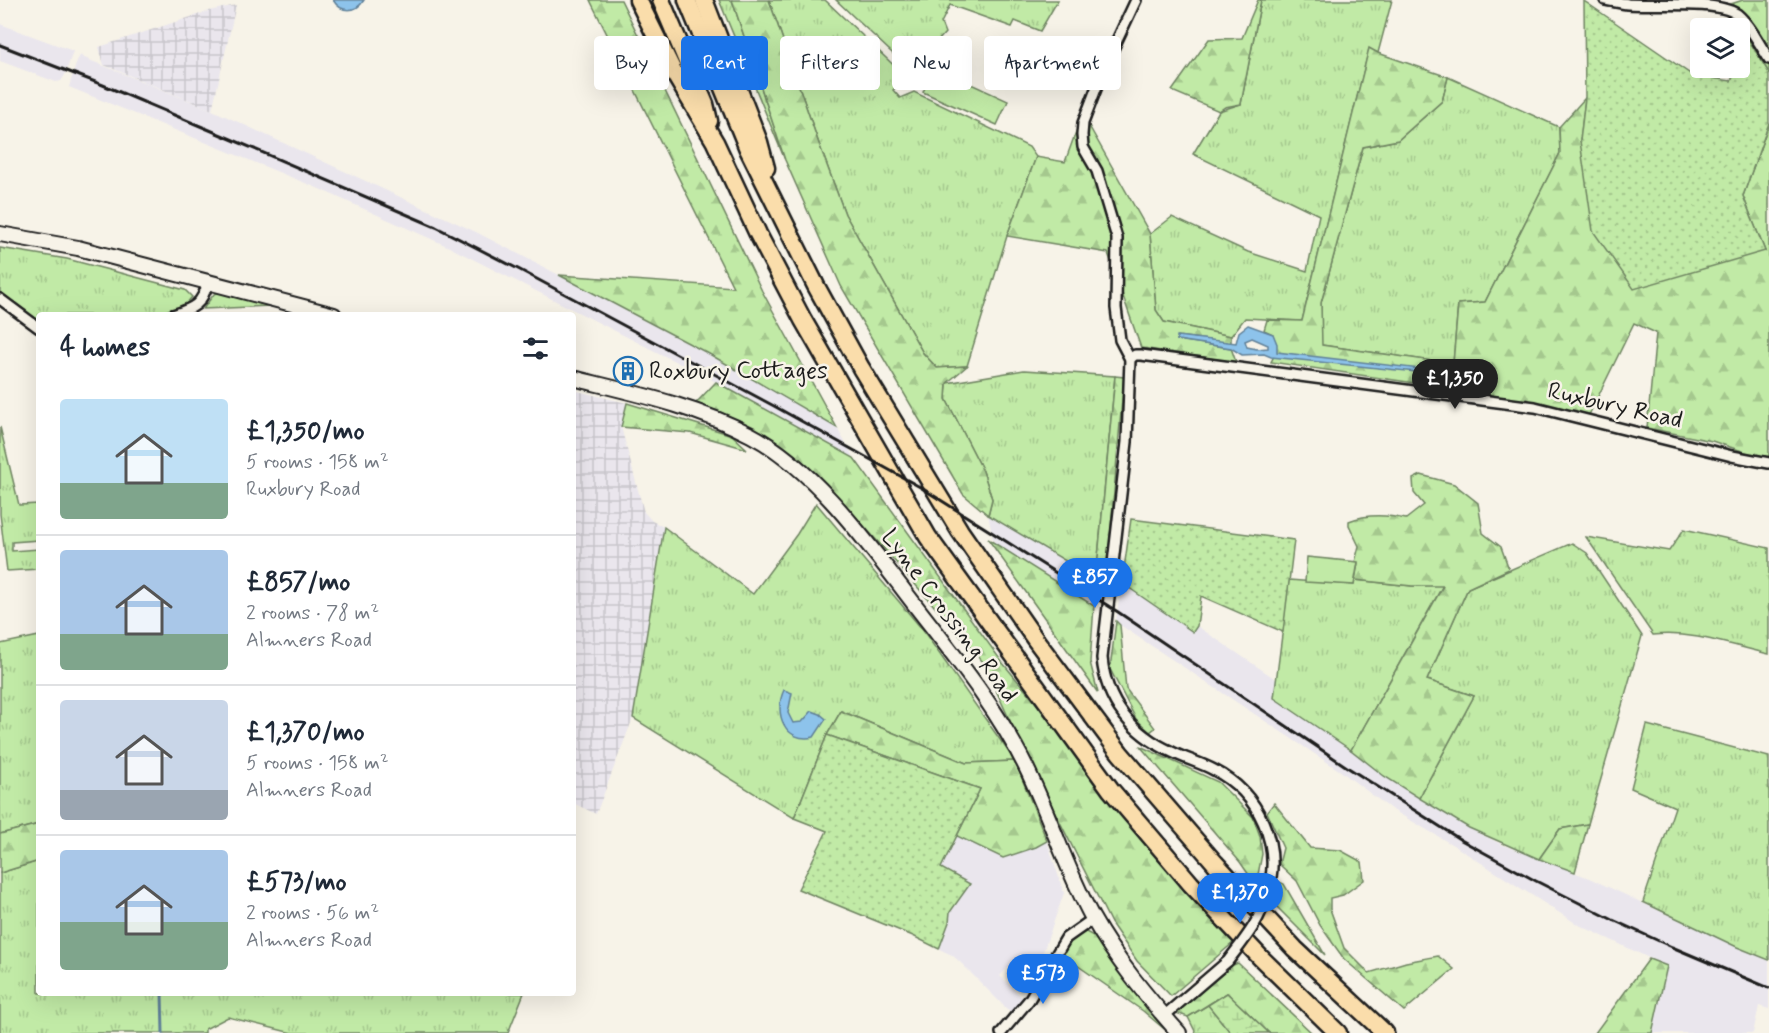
<!DOCTYPE html>
<meta charset="utf-8">
<style>
:root{--surface:#fff;--page:#f2f2f3;--text:#1f2937;--muted:#747a83;--line:#e0e1e3;--accent:#1a73e8}
body{margin:0;font-family:Mynerve,sans-serif;background:var(--page);color:var(--text);height:100vh;display:flex;flex-direction:column;font-size:22px;white-space:nowrap}
*{box-sizing:border-box;margin:0}
p{font-size:20px;color:var(--muted)}
.icon{flex:none;width:33px;height:33px;fill:none;stroke:currentColor;stroke-width:2;stroke-linecap:round;stroke-linejoin:round}
.map{position:relative;flex:1;overflow:hidden}
.panel{position:absolute;left:36px;top:312px;width:540px;height:684px;display:flex;flex-direction:column;background:var(--surface);border-radius:6px;box-shadow:0 6px 24px #0002}
.panel>*{flex:none}
.hud{position:absolute;left:594px;top:36px;width:570px;height:54px;display:flex;gap:12px}
.tools{position:absolute;left:1690px;top:18px;display:grid;gap:12px}
.tools a{display:grid;place-items:center;width:60px;height:60px;border-radius:6px;background:var(--surface);box-shadow:0 6px 24px #0002;font-size:30px}
.price{position:absolute;translate:-50% -51px;padding:0 14px;border-radius:21px;background:var(--accent);color:#fff;font-size:20px;line-height:39px;filter:drop-shadow(0 2px 3px #0008)}
.price::after{content:'';position:absolute;left:50%;top:36px;width:18px;height:14px;margin-left:-9px;background:inherit;clip-path:polygon(0 0,100% 0,50% 100%)}
.price.active{background:#222;color:#fff}
ul{padding:0;list-style:none}
li{display:flex;align-items:center;gap:18px;height:150px;padding:0 24px}
li+li{border-top:2px solid var(--line)}
li span{display:grid;place-items:center;flex:none;width:168px;height:120px;border-radius:6px;color:#555}
li>.icon{margin-inline-start:auto}
span .icon{width:72px;height:72px;fill:#fffc;stroke-width:1}
li b{font-size:26px}
h2{display:flex;justify-content:space-between;align-items:center;height:72px;padding:0 24px;font-size:26px}
.pill{padding:0 21px;border-radius:6px;background:var(--surface);box-shadow:0 6px 24px #0002;font-size:21px;line-height:54px}
.pill.active{background:var(--accent);color:#fff}
.map>svg:first-child{display:block}
</style>
<div class="map">
<svg width="1769" height="1033" viewBox="0 0 1769 1033">
<defs>
<pattern id="industrial-grid" width="8" height="8" patternUnits="userSpaceOnUse" patternTransform="scale(1.5)"><rect width="8" height="8" fill="#eae6ed"/><path d="M0 4h8M4 0v8" fill="none" stroke="#c8c5cb"/></pattern>
<pattern id="grass-tufts" width="24" height="20" patternUnits="userSpaceOnUse" patternTransform="scale(1.5)"><rect width="24" height="20" fill="#c1eaa6"/><path d="M3 7l-1-3M5 7V3M7 7l1-3M15 17l-1-3M17 17v-4M19 17l1-3" fill="none" stroke="#a5c88e"/></pattern>
<pattern id="forest-firs" width="22" height="20" patternUnits="userSpaceOnUse" patternTransform="scale(1.5)"><rect width="22" height="20" fill="#c1eaa6"/><path d="M5 1l3.5 6h-7zM16 11l3.5 6h-7z" fill="#a5c88e"/></pattern>
<pattern id="wetland-marsh" width="20" height="14" patternUnits="userSpaceOnUse" patternTransform="scale(1.5)"><rect width="20" height="14" fill="#c1eaa6"/><path d="M1 5h8M5 5V1M11 12h8M15 12V8" fill="none" stroke="#a5c88e"/></pattern>
<pattern id="garden-dots" width="8" height="8" patternUnits="userSpaceOnUse" patternTransform="scale(1.5)"><rect width="8" height="8" fill="#c1eaa6"/><path d="M2 2h.1M6 6h.1" fill="none" stroke="#a5c88e" stroke-width="1.8" stroke-linecap="round"/></pattern>
</defs>
<rect width="100%" height="100%" fill="#f7f3e8"/>
<filter id="ink" filterUnits="userSpaceOnUse"><feTurbulence type="fractalNoise" baseFrequency=".0167" numOctaves="2"/><feDisplacementMap in="SourceGraphic" scale="12" xChannelSelector="R" yChannelSelector="G"/><feConvolveMatrix kernelMatrix="1 2 1 2 8 2 1 2 1" color-interpolation-filters="sRGB"/></filter>
<g filter="url(#ink)">
<g fill="#eae6ed">
<path d="M0,24L73,51L65,75L61,81L56,82L0,61Z"/>
<path d="M81,54L82,57L212,110L476,232L559,275L711,355L837,428L854,458L716,382L447,246L315,187L69,87L77,61Z"/>
<path d="M988,515L1096,579L1094,606L994,543Z"/>
<path d="M1122,583L1193,632L1197,626L1277,680L1275,698L1351,750L1384,776L1468,828L1503,845L1589,878L1737,947L1769,960V1009L1759,1006L1753,1033H1652L1666,966L1577,924L1453,845L1391,809L1339,770L1120,625L1116,621Z"/>
<path d="M957,836L1003,858L1036,847L1047,841L1064,893L1033,980L1011,964L1000,976L1024,999L1011,1013L960,962L952,955L939,949L949,922L950,912L969,884L941,868Z"/>
</g>
<g fill="url(#industrial-grid)">
<path d="M236,5L212,110L104,65L99,47L209,11Z"/>
<path d="M573,390L627,403L621,427L644,512L652,521L664,527L633,718L596,814L573,803Z"/>
</g>
<g fill="url(#grass-tufts)" stroke="#6e8361" stroke-width="1.5">
<path d="M719,0H732L785,160Z"/>
<path d="M769,0H825L906,77L893,90L900,98L914,92L1029,147L1036,157L1007,236L967,366L937,368L923,353L845,214L818,141Z"/>
<path d="M836,0H1058L1040,31L1015,21L1012,27L950,5L941,23L945,33L915,67L908,68Z"/>
<path d="M1261,0H1392L1378,53L1369,49L1302,321L1245,318L1231,336L1164,322L1156,310L1150,234L1172,217L1248,252L1307,271L1319,215L1193,154L1219,111L1241,104Z"/>
<path d="M1448,77L1559,127L1560,153L1485,302L1458,304L1453,364L1321,345V303L1363,147L1398,140L1442,101Z"/>
<path d="M0,248L67,259L185,290L192,297L184,306L150,315H39V321L0,294Z"/>
<path d="M218,292L272,306L203,309L214,294Z"/>
<path d="M1024,370L1115,376L1096,579L988,515L992,499L983,471L946,399L947,383Z"/>
<path d="M0,427L19,505L39,504V540L12,542V551L39,549V569L7,571L0,514Z"/>
<path d="M816,503L922,629L1015,761L966,763L841,711L827,735L794,818L633,718L664,527L753,594L797,534Z"/>
<path d="M1684,529L1769,548V654C1729,645 1695,631 1653,635L1586,537L1669,551Z"/>
<path d="M1572,543L1587,553L1642,636L1588,824L1560,829L1539,859L1469,828L1419,798L1474,696L1427,680L1468,588Z"/>
<path d="M1289,580L1354,585L1355,580L1412,586L1443,585L1351,750L1274,698Z"/>
<path d="M39,636V824L0,834V644Z"/>
<path d="M1647,725L1769,757V960L1737,947L1643,902L1675,807L1631,788Z"/>
<path d="M39,861V993H524L508,1033H292L228,1017L205,1029V1033H0V873Z"/>
<path d="M1208,1005L1231,1033H1196L1188,1017Z"/>
</g>
<g fill="url(#forest-firs)" stroke="#6e8361" stroke-width="1.5">
<path d="M590,0H621L762,291L837,428L711,355L559,275L733,287Z"/>
<path d="M732,0H769L818,141L845,214L923,353L937,368L967,366L947,383L946,399L983,471L992,499L988,515L963,494L841,286L785,160Z"/>
<path d="M1258,0H1261L1241,104L1225,107L1219,111L1172,91L1209,39L1242,38Z"/>
<path d="M1743,0H1769V73L1728,5Z"/>
<path d="M1369,48L1378,53L1448,77L1442,101L1398,140L1363,147L1321,303L1322,345L1453,364L1458,304L1485,302L1560,153L1559,127L1585,98L1580,141L1765,251L1743,196L1769,123V460L1712,441L1647,428L1656,333L1634,323L1589,415L1442,387L1271,362L1276,352L1273,334L1264,330L1267,320L1302,321Z"/>
<path d="M1086,104L1094,107L1088,124L1150,234L1156,310L1164,322L1231,336V343L1178,336L1177,340L1231,348L1236,362L1141,348L1108,253L1007,236L1036,157L1065,162Z"/>
<path d="M1115,376L1124,377L1106,585L1096,579Z"/>
<path d="M716,382L854,458L1002,662L1234,942L1171,996L1137,961L1111,923L1024,751L983,662L844,503L770,440L696,403Z"/>
<path d="M627,403L732,435L747,449L690,433L621,427Z"/>
<path d="M1421,475L1454,484L1478,503L1483,533L1501,547L1509,569L1468,588L1427,680L1474,696L1419,798L1384,776L1351,750L1443,586H1412L1355,580L1358,563L1355,562L1359,546L1349,525V521C1366,514 1388,515 1406,519L1424,505L1414,493L1413,479Z"/>
<path d="M988,539L1094,606L1090,662L1098,693Z"/>
<path d="M1116,621L1120,625L1126,689L1155,728L1150,732L1136,719L1110,669Z"/>
<path d="M841,711L966,763L1015,761L1047,841L1036,847L1003,858L957,836L980,789L827,735Z"/>
<path d="M1140,746L1218,782L1253,817L1260,836L1262,854L1256,885L1240,862Z"/>
<path d="M1274,803L1310,848L1340,850L1362,862L1364,880L1343,895L1330,898V909L1344,948L1369,973L1406,962L1438,956L1454,969L1404,1011L1344,959L1320,925L1297,881L1279,864L1283,848L1267,812Z"/>
<path d="M39,824V861L0,873V834Z"/>
<path d="M1588,824L1575,872L1539,859L1560,829Z"/>
<path d="M1277,881L1284,884L1325,955L1273,903Z"/>
<path d="M1086,932L1097,938L1173,1033H1169L1143,1011L1068,959L1059,957C1066,944 1072,936 1086,932Z"/>
<path d="M1649,959L1667,966L1652,1033H1595Z"/>
<path d="M1238,963L1312,1033H1269L1227,993L1188,1017L1176,1013L1233,965Z"/>
</g>
<path fill="url(#wetland-marsh)" stroke="#6e8361" stroke-width="1.5" d="M1227,993L1269,1033H1231L1208,1005Z"/>
<g fill="#c1eaa6" stroke="#6e8361" stroke-width="1.5">
<path d="M934,67L1008,101L997,125L923,92Z"/>
<path d="M1307,557L1358,562L1354,585L1305,582Z"/>
</g>
<g fill="url(#garden-dots)" stroke="#6e8361" stroke-width="1.5">
<path d="M1584,1L1692,75L1731,81L1736,68H1740V57L1747,37L1769,73V123L1743,196L1765,251L1634,289L1593,231L1580,141L1585,98Z"/>
<path d="M1131,519L1294,540L1283,632L1201,596L1197,626L1193,632L1122,583Z"/>
<path d="M827,735L980,789L941,868L970,884L950,912L949,922L939,949L913,936L798,889L827,831L794,818Z"/>
</g>
<g fill="#8dc3eb" stroke="#608098" stroke-width="1.5" fill-rule="evenodd">
<path d="M333,0H364C356,13 341,13 333,0Z"/>
<path d="M1248,325L1273,334L1277,344V352L1438,371L1436,374L1271,357L1264,354L1242,355L1231,348L1177,340V336L1236,343L1239,332ZM1252,338L1268,345V348L1257,349L1247,347L1245,341Z"/>
<path d="M784,690L792,693L788,713L793,723L802,722L812,711L820,714L826,719L814,737C785,744 773,713 784,690Z"/>
</g>
<g fill="none" stroke-linecap="round" stroke-linejoin="round">
<path stroke="#608098" stroke-width="3" d="M162,993L163,1033"/>
<g stroke="#1c1c1c" stroke-width="14">
<g id="street">
<path d="M1136,0L1104,68L1083,123L1082,135L1083,147L1097,171L1117,238L1116,308L1120,340L1130,359L1127,442L1102,658C1106,702 1132,734 1172,752C1186,759 1201,763 1214,770C1259,793 1283,846 1267,894"/>
<path d="M1605,0C1612,1 1620,3 1628,4C1655,6 1716,0 1737,14C1750,25 1759,44 1769,59"/>
<path d="M0,299L39,328"/>
<path d="M173,315C194,308 202,305 208,282"/>
<path d="M1130,359L1135,355H1141L1535,407L1732,456L1769,463"/>
<path d="M1164,1016L1228,961"/>
<path d="M1001,1033L1029,1000L1066,938L1093,919"/>
</g>
</g>
<g stroke="#1c1c1c" stroke-width="18">
<g id="secondary">
<path d="M0,234L78,248L334,315"/>
<path d="M573,378C633,393 696,406 751,435C816,469 871,548 915,605C956,658 997,708 1026,767C1050,816 1066,869 1092,917C1116,960 1147,997 1179,1033"/>
</g>
</g>
<g stroke="#1c1c1c" stroke-width="21">
<g id="highway">
<path d="M638,0L674,73L715,142L758,234L803,320L928,537L1111,790L1191,884L1261,958L1338,1033"/>
<path d="M661,0L705,104L709,121"/>
<path d="M687,0L748,149L816,286L861,368L960,531L1035,639L1120,753L1215,863L1295,949L1385,1033"/>
<path d="M704,0L759,142L766,168"/>
</g>
</g>
<use href="#street" stroke="#f7f3e8" stroke-width="9"/>
<use href="#secondary" stroke="#f7f3e8" stroke-width="14"/>
<use href="#highway" stroke="#faddab" stroke-width="16"/>
<path stroke="#1c1c1c" stroke-width="3" d="M0,45L103,85L231,139L436,227L520,270L774,406L920,487L1118,612L1350,769L1461,840L1536,881L1613,920L1672,947L1769,988"/>
<g stroke="#1c1c1c" stroke-width="14" stroke-linecap="butt">
<path id="street-bridge" d="M1228,961C1244,940 1261,920 1267,894"/>
</g>
<use href="#street-bridge" stroke="#f7f3e8" stroke-width="9"/>
</g>
</g>
<defs>
<g id="building-ring" transform="scale(1.5)"><circle r="9.5" fill="#f7f3e8" stroke="#1f6fb2" stroke-width="1.5"/><path d="M-4-6H4V6H1V3H-1V6H-4ZM-2.5-4.3h1.7v1.8h-1.7ZM.8-4.3h1.7v1.8H.8ZM-2.5-1h1.7V.8h-1.7ZM.8-1h1.7V.8H.8Z" fill="#1f6fb2"/></g>
</defs>
<g fill-rule="evenodd">
<use href="#building-ring" x="628" y="371"/>
</g>
<g text-anchor="middle" dominant-baseline="central" stroke-width="5" stroke-linejoin="round" paint-order="stroke">
<g font-size="24" fill="#1c1c1c" stroke="#f7f3e8" text-anchor="start">
<text x="649" y="371">Roxbury Cottages</text>
</g>
<g font-size="24" fill="#1c1c1c" stroke="#f7f3e8">
<text transform="translate(1615 406) rotate(13)">Ruxbury Road</text>
<text transform="translate(949 616) rotate(53)">Lyne Crossing Road</text>
</g>
</g>
</svg>
<div class="tools">
<a><svg class="icon" aria-label="layers" viewBox="0 0 24 24"><path d="M12 4l9 5-9 5-9-5zM3 14l9 5 9-5"/></svg></a>
</div>
<b class="price active" style="left:1455px;top:410px">£1,350</b>
<b class="price" style="left:1095px;top:609px">£857</b>
<b class="price" style="left:1240px;top:924px">£1,370</b>
<b class="price" style="left:1043px;top:1005px">£573</b>
<div class="hud">
<a class="pill">Buy</a>
<a class="pill active">Rent</a>
<a class="pill">Filters</a>
<a class="pill">New</a>
<a class="pill">Apartment</a>
</div>
<section class="panel">
<h2>4 homes<svg class="icon" aria-label="filters" viewBox="0 0 24 24"><path d="M4 7h16M4 17h16"/><circle cx="9" cy="7" r="2"/><circle cx="15" cy="17" r="2"/></svg></h2>
<ul>
<li><span style="background:linear-gradient(#bfe0f5 70%,#7fa58c 0)"><svg class="icon" aria-label="home" viewBox="0 0 24 24"><path d="M3 11l9-7 9 7M6 9v11h12V9"/></svg></span><div><b>£1,350/mo</b><p>5 rooms · 158 m²</p><p>Ruxbury Road</p></div></li>
<li><span style="background:linear-gradient(#a9c7e8 70%,#7fa58c 0)"><svg class="icon" aria-label="home" viewBox="0 0 24 24"><path d="M3 11l9-7 9 7M6 9v11h12V9"/></svg></span><div><b>£857/mo</b><p>2 rooms · 78 m²</p><p>Almners Road</p></div></li>
<li><span style="background:linear-gradient(#c9d6e8 75%,#9aa5b1 0)"><svg class="icon" aria-label="home" viewBox="0 0 24 24"><path d="M3 11l9-7 9 7M6 9v11h12V9"/></svg></span><div><b>£1,370/mo</b><p>5 rooms · 158 m²</p><p>Almners Road</p></div></li>
<li><span style="background:linear-gradient(#a9c7e8 60%,#7fa58c 0)"><svg class="icon" aria-label="home" viewBox="0 0 24 24"><path d="M3 11l9-7 9 7M6 9v11h12V9"/></svg></span><div><b>£573/mo</b><p>2 rooms · 56 m²</p><p>Almners Road</p></div></li>
</ul>
</section>
</div>
